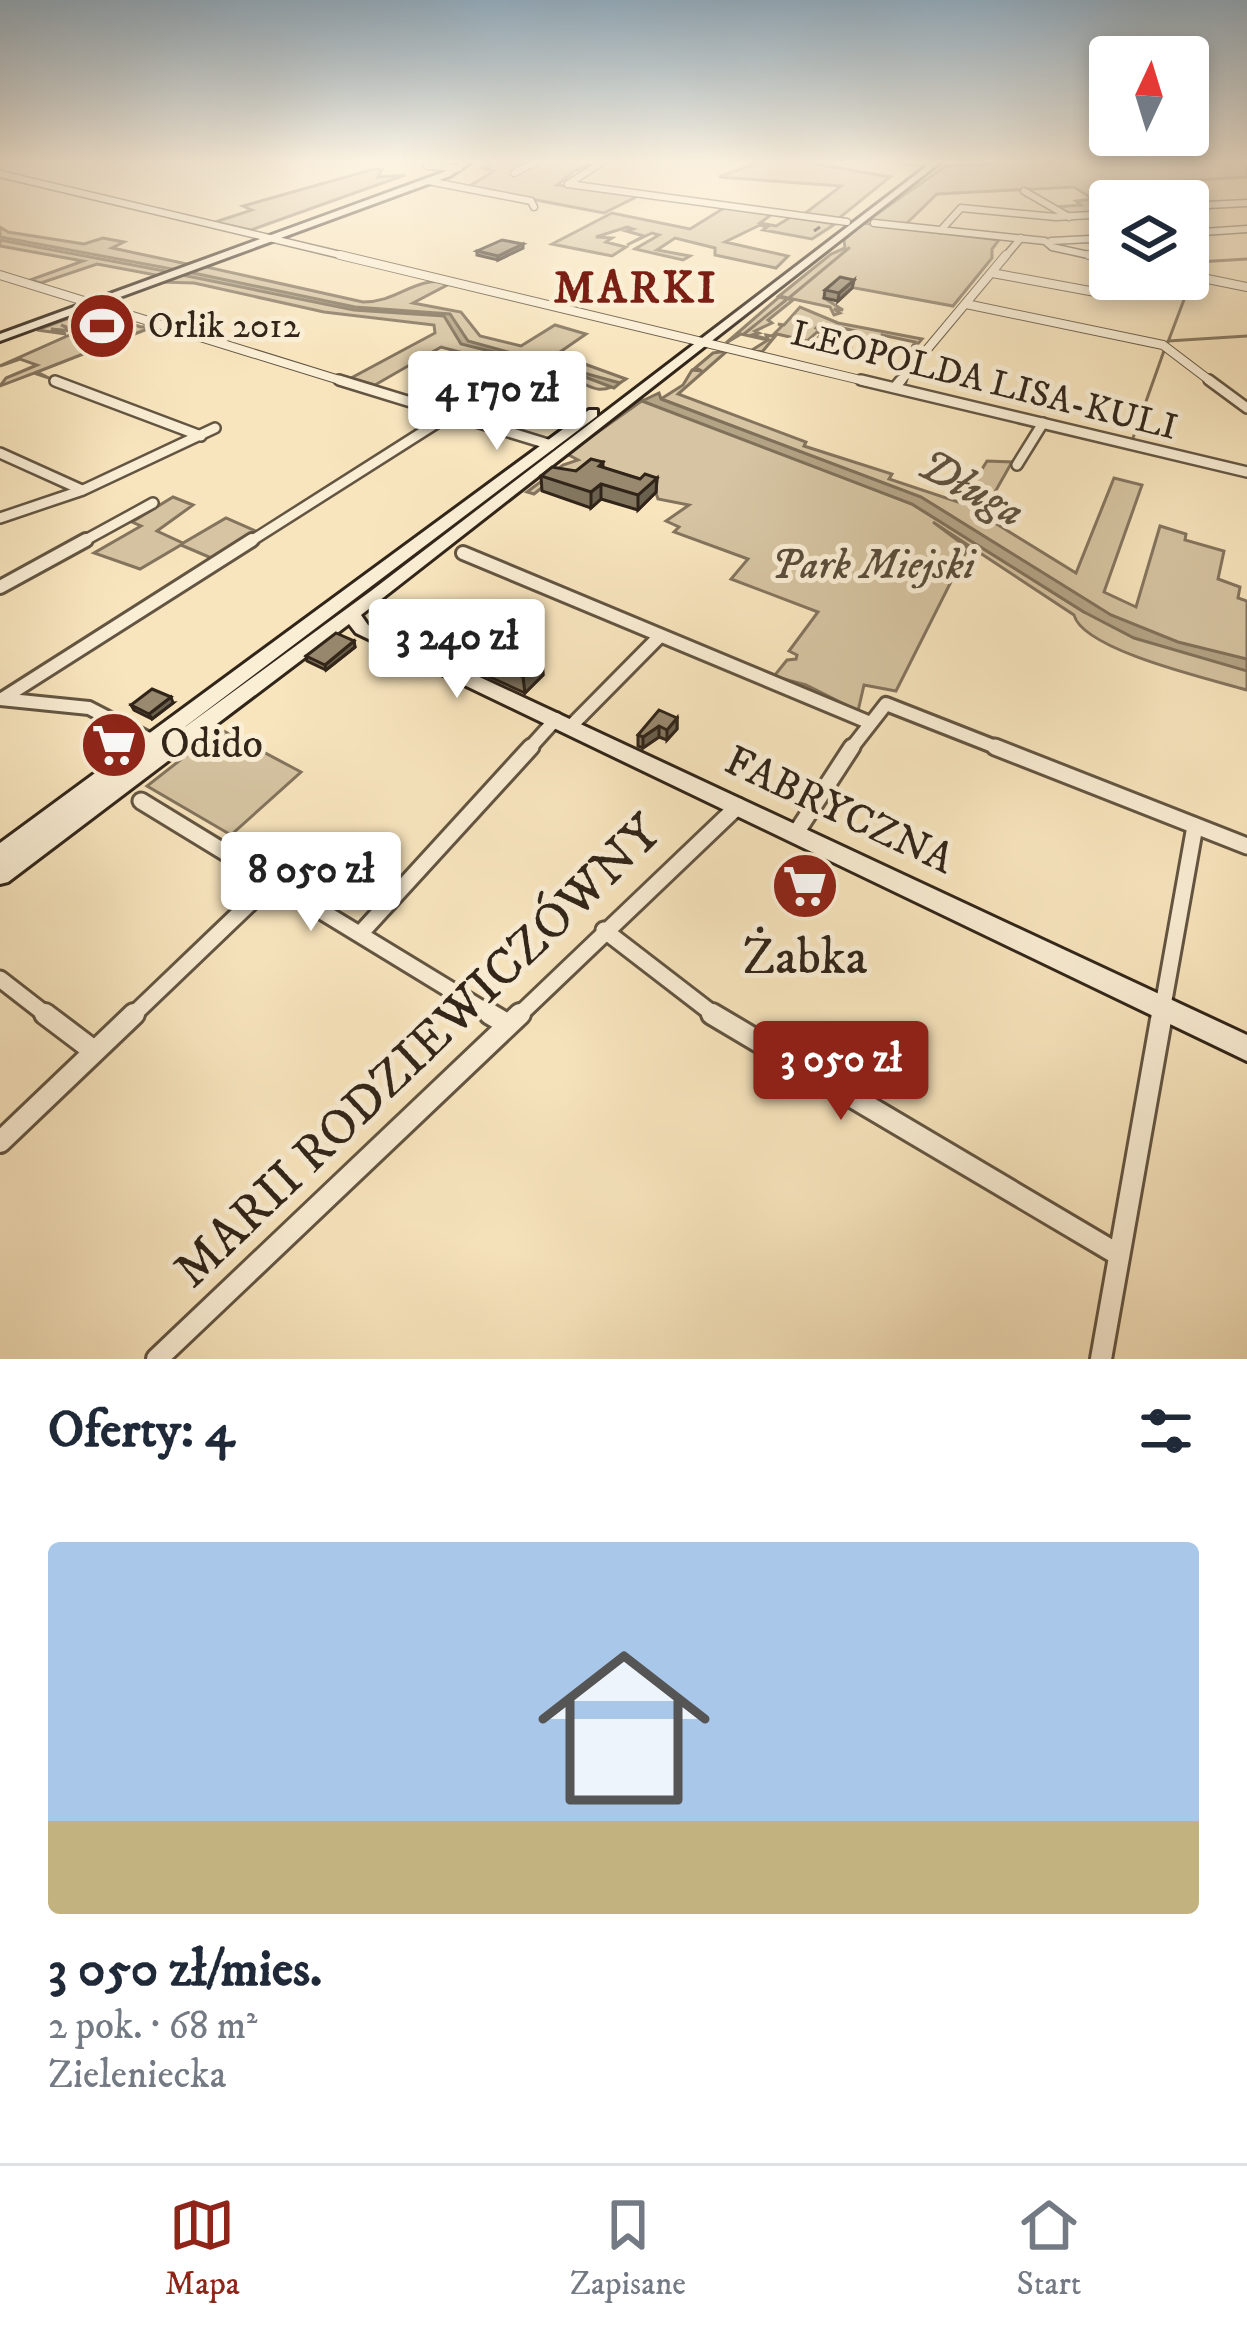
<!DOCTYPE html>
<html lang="pl">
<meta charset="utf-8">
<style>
:root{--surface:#fff;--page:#f6f6f7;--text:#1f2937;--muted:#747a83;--line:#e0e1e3;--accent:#8f2418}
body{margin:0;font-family:"IM FELL DW Pica",serif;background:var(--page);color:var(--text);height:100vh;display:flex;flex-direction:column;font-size:45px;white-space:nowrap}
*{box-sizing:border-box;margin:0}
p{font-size:39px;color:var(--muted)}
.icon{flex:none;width:66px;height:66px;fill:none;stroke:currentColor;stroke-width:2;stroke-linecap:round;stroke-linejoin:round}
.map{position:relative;height:1359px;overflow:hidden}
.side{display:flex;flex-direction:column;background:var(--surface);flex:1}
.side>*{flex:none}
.needle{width:78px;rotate:4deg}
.tools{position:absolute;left:1089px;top:36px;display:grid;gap:24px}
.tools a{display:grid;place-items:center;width:120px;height:120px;border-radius:12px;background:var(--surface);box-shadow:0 6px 18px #0003;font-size:60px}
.price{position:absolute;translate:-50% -102px;padding:0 27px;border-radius:12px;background:#fff;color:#222;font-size:39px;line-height:78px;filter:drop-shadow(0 3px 6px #0008)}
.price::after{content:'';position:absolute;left:50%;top:72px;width:36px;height:27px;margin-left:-18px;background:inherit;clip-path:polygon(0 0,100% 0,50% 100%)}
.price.active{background:var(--accent);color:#fff}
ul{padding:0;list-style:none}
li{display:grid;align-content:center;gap:24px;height:636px;padding:0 48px}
li span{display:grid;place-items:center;height:372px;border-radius:12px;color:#555}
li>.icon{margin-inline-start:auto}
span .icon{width:216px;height:216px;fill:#fffc;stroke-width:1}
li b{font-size:51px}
h2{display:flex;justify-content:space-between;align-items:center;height:144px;padding:0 48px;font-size:51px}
.tab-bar{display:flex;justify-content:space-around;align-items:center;height:168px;border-top:3px solid var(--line);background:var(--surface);font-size:33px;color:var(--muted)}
.tab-bar a{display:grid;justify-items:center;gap:6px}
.tab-bar .active{color:var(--accent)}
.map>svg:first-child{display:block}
</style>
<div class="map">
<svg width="1247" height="1359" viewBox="0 0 1247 1359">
<rect width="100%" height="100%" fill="#f8e5be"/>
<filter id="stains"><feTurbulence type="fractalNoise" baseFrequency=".00167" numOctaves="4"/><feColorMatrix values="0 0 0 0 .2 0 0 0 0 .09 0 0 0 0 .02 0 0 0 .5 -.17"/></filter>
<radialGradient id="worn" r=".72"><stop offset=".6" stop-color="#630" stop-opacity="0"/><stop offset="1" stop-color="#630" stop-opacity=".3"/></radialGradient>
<g fill="#d6c4a2" stroke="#84745e" stroke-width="3">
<path d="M485,160L526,166L529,162L523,160L596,162L574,171L557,185L638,196L604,213L468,187L494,171L481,168L493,165L483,163Z"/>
<path d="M765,160H820L816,164L890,177L838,219L803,215L841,186L719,177Z"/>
<path d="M1063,160H1247V177L1129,184L1136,188L1159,186L1154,189L1156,194L1133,196L1139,201L1095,195L1110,206V211C1091,217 1071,216 1054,207L1081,205L1076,201L1093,199L1074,187L937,194L906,224L868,220L946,166Z"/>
<path d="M374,169L382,170L378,177L405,175L251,230L215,222L252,210L243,206Z"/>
<path d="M724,208L772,214L760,223L776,226L791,217L835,224L812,239L763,230L767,227L760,225L725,242L788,256L776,268L715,255V248L675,238L657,250L690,256L683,260L635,249L659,235L652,233L627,245L644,236L626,231L633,229L627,227L596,237L612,238L606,242L626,247L612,256L552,244L612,213L690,229Z"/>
<path d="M863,223L999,240L992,249V258L953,306L839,285L824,298L843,310L834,309L840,313L834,315L830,307L779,296L831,254L845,248L844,240Z"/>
<path d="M0,227L8,232L84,244L103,238L124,242L112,248L187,264L212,257L177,270L0,237Z"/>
<path d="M0,240L170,272L150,279L156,275L97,264L41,283L30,280L83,261L0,246Z"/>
<path d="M202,266L363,302C400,302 414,275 451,283L413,303L461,312L480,336L521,346L555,325L586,334L557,354L626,379C603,395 595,391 572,377L562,379L441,347L375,385L351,378L435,333L434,325L324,312L194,283L160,282Z"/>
<path d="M779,297L793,300L768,320L772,323L755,331L759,333L752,335L768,339L766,335L772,336L782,326L778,324L784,325L800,307L838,323L922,339L906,357L915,342L882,335L878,345L856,337L847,346L852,348H840L855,331L821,323L816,328L834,337L830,341L818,338L822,333L817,332L807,341L777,334L762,352L752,350L768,340L741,334L726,343Z"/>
<path d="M98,307L104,309L97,313L141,327L155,326L37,372L49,378L34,373L0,386L6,378L37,365L20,359L0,366L74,333L102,340L61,325L73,331L51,329L66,334L37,330L72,317L70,314Z"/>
<path d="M727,351L678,394L806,442L804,446L892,474L889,479L961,503L987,461L1012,462L982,515L1076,573L1114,478L1142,485L1104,592L1136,607L1160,526L1186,534L1185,540L1224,551L1218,579L1240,587L1238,598L1247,601V690C1209,679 1083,650 1074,615L933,522L968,548L896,691L864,685L858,711L806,685L769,675L695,644L775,675L787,660L796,659L797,655L789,651L818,612L731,579L748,559L674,532L679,527L666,521L689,505L658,499L656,493L550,481L534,494L527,492L563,465L578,460L567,454L643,400L912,504L1084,612L1096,606L921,497L661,399L683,385L692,370L702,371L695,368L713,353Z"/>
<path d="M173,497L193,505L157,531L183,543L226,518L260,533L216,560L181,545L140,569L94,553L141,526L132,522Z"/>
<path d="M220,729L301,772L231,835L147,786Z"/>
</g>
<g fill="#b4a486" stroke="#80715a" stroke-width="3">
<path d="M184,271L355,307L450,314L468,341L620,383L614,388L564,369L461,344L444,316L354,310L177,274Z"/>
<path d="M659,393L661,399L921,497L1111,615L1178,642L1247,659V671L1134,638L1084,612L912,504L642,401Z"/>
</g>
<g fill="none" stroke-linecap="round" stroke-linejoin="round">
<g stroke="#80715a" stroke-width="3">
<path d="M1094,161L1115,160"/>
<path d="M1193,274L1198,262L1247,259"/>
<path d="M1187,291L1191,279"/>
<path d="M790,297L849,248"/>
<path d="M744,334L786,300"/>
<path d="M1168,341L1247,336"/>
<path d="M1168,342L1185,297"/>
<path d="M1133,438L1165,348"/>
</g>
<g stroke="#635542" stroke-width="9">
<g id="street-far5">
<path d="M901,160L935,164"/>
<path d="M427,166L459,168"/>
<path d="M514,173L540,160"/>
<path d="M0,174L353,258"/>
<path d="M428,181L531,201L534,207"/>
<path d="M568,184L847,222"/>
<path d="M568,184L601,163L587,160"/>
<path d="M1024,191L1069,217"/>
<path d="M1188,206L1247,203"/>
<path d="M874,223L1045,241L1052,247L1102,258"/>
<path d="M941,230L961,208L1056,217L1110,214"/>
<path d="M1188,233L1247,229"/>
<path d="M1051,241L1110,238"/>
<path d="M1004,258L1021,238"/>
</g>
</g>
<g stroke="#635542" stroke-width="10">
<g id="street-far4">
<path d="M340,255L873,383"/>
<path d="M1089,255L1110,260"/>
<path d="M992,273L1106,294L1182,292"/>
<path d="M0,275L349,383"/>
<path d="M1188,275L1247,287"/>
<path d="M966,304L1163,345L1213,383"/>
<path d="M55,381L59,383"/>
<path d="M899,383L1006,255"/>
</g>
</g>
<g stroke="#635542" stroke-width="14">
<g id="street-far3">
<path d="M339,380L551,445"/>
<path d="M861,380L1247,472"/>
<path d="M1209,380L1247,408"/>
<path d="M55,381L201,436"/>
<path d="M895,387L901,380"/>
<path d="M0,453L82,490"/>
<path d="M1017,465L1043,423"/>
<path d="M0,518L83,490L215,428"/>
<path d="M80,543L153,503"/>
<path d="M248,543L451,414"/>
</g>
</g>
<g stroke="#635542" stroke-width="18">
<g id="street-far2">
<path d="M463,553L868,722"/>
<path d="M0,587L86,540"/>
<path d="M0,699L89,708L153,741"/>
<path d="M2,699L252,540"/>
<path d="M571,726L660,636"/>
<path d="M528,750L556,719"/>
<path d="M850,750L886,704L1003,750"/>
</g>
</g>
<g stroke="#635542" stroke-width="21">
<g id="street-far1">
<path d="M995,747L1247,846"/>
<path d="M141,801L495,1017"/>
<path d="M796,833L852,747"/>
<path d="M604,930L717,1017"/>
<path d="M360,934L531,747"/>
<path d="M0,979L49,1017"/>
<path d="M131,1017L272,882"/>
<path d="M517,1017L738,806"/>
<path d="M1161,1017L1195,826"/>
</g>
</g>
<g stroke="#635542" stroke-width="26">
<g id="street">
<path d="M45,1014L94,1051"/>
<path d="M490,1014L507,1024"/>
<path d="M712,1014L1119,1255"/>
<path d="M0,1142L134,1014"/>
<path d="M157,1359L520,1014"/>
<path d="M1101,1359L1162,1014"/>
</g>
</g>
<g stroke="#312519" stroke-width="6">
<g id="secondary">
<path d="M465,160H474L450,176L0,341V334L444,172Z"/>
<path d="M935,160H943L361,615L368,625L1247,1035V1061L356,633L349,624L8,882L0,884V843L589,410H597V416L174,735L371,591Z"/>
</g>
</g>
<use href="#street-far5" stroke="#faeed5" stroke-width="6"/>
<use href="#street-far4" stroke="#faeed5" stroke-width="8"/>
<use href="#street-far3" stroke="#faeed5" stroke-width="9"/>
<use href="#street-far2" stroke="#faeed5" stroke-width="12"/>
<use href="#street-far1" stroke="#faeed5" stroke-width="15"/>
<use href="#street" stroke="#faeed5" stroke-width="20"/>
<use href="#secondary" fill="#faeed5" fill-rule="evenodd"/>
<path stroke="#312519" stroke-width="3" stroke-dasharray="9 9" stroke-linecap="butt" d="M814,231L820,227"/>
</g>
<g fill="#83765f" stroke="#312519" stroke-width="3">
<path d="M523,248L498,260L477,255V251Z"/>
<path d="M854,280L852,288L838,301L824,298L825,290Z"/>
<path d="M603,462V468L640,479L657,478L656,492L638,510L601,499L591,508L542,491L541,476L576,471Z"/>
<path d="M354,641L355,647L326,670L307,661L306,656Z"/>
<path d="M479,657L542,659L543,675L525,693L481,673Z"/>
<path d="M173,703L152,719L134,710L131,705Z"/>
<path d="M677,718V729L667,740L659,737L643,748L638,746V735Z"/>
</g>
<g fill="#6a604e" stroke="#312519" stroke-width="3">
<path d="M523,244V248L498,260V256Z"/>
<path d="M854,280L852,288L838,301L839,293Z"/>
<path d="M657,478L656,492L638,510V495Z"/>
<path d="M601,484V499L591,508V492Z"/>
<path d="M354,641L355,647L326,670L325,665Z"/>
<path d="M542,659L543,675L525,693L523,677Z"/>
<path d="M171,697L173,703L152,719L149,714Z"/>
<path d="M677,718V729L667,740V730Z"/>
<path d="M659,726V737L643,748V737Z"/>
</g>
<g fill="#98896f" stroke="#312519" stroke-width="3">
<path d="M502,240L523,244L498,256L477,251Z"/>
<path d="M840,277L854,280L839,293L825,290Z"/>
<path d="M591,459L603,462L599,466L640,479L645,474L657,478L638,495L601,484L591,492L541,476L552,467L576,471Z"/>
<path d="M336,633L354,641L325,665L306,656Z"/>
<path d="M498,639L542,659L523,677L479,657Z"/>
<path d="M152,689L171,697L149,714L131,705Z"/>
<path d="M659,710L677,718L667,730L659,726L643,737L638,735Z"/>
</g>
<linearGradient id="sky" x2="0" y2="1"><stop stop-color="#93aec1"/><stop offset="0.46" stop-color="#fcf3e2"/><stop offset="1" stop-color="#fcf3e2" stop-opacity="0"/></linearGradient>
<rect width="1247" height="351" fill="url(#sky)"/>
<defs>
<g id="stadium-disc" transform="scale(3.45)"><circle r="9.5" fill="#8f2418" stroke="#faeed5"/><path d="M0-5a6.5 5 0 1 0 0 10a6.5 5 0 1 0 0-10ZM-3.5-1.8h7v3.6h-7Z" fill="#fff"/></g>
<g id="supermarket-disc" transform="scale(3.45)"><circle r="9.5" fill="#8f2418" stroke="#faeed5"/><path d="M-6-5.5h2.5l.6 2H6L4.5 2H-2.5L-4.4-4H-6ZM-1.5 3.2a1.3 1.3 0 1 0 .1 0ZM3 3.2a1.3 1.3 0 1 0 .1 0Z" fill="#fff"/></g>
</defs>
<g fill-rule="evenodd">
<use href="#stadium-disc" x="102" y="326"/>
<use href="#supermarket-disc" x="114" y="745"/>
<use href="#supermarket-disc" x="805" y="886"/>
</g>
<g text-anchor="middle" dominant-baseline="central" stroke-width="10" stroke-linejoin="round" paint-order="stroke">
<g font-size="36" fill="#312519" stroke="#faeed5" text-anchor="start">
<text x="148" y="326">Orlik 2012</text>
</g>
<g font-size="36" fill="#312519" stroke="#faeed5">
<text transform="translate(984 381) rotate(14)">LEOPOLDA LISA-KULI</text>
</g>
<g font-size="42" font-style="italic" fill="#5a4d3b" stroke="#faeed5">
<text x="873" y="566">Park Miejski</text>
</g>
<g font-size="42" fill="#312519" stroke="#faeed5" text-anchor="start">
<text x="160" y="745">Odido</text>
</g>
<g font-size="42" fill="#312519" stroke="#faeed5">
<text transform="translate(839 811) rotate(25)">FABRYCZNA</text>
</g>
<g font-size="45" font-weight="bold" letter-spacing="3" fill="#7a1f14" stroke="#faeed5">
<text x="636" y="289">MARKI</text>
</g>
<g font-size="45" font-style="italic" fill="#5f513f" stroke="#faeed5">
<text transform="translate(971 489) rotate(29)">Długa</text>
</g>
<g font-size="51" fill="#312519" stroke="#faeed5">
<text x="805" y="958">Żabka</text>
</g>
<g font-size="51" fill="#312519" stroke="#faeed5">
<text transform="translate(418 1052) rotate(-44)">MARII RODZIEWICZÓWNY</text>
</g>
</g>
<rect width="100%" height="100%" filter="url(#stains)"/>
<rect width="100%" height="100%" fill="url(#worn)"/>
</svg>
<div class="tools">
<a><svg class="needle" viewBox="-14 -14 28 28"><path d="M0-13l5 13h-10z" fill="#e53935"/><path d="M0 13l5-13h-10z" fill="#747a83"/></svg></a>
<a><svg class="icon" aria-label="layers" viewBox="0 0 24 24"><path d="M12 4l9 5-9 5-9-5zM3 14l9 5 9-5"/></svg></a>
</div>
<b class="price" style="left:497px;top:453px">4 170 zł</b>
<b class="price" style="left:457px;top:701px">3 240 zł</b>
<b class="price" style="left:311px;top:934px">8 050 zł</b>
<b class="price active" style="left:841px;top:1123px">3 050 zł</b>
</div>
<section class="side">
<h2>Oferty: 4<svg class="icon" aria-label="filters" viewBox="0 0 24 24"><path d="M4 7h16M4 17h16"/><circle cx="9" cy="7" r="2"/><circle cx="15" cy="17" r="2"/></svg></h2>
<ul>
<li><span style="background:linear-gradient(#a9c7e8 75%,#c2b280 0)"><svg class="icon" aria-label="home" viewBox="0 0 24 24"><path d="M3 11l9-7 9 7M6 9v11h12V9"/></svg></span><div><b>3 050 zł/mies.</b><p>2 pok. · 68 m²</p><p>Zieleniecka</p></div></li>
</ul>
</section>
<nav class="tab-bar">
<a class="active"><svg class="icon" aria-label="map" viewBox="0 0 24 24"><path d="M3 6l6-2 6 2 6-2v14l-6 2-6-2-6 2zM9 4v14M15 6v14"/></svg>Mapa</a>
<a><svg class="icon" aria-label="saved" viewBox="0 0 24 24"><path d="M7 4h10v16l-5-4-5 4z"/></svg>Zapisane</a>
<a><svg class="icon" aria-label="home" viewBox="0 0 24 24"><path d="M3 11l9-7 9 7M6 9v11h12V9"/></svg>Start</a>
</nav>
